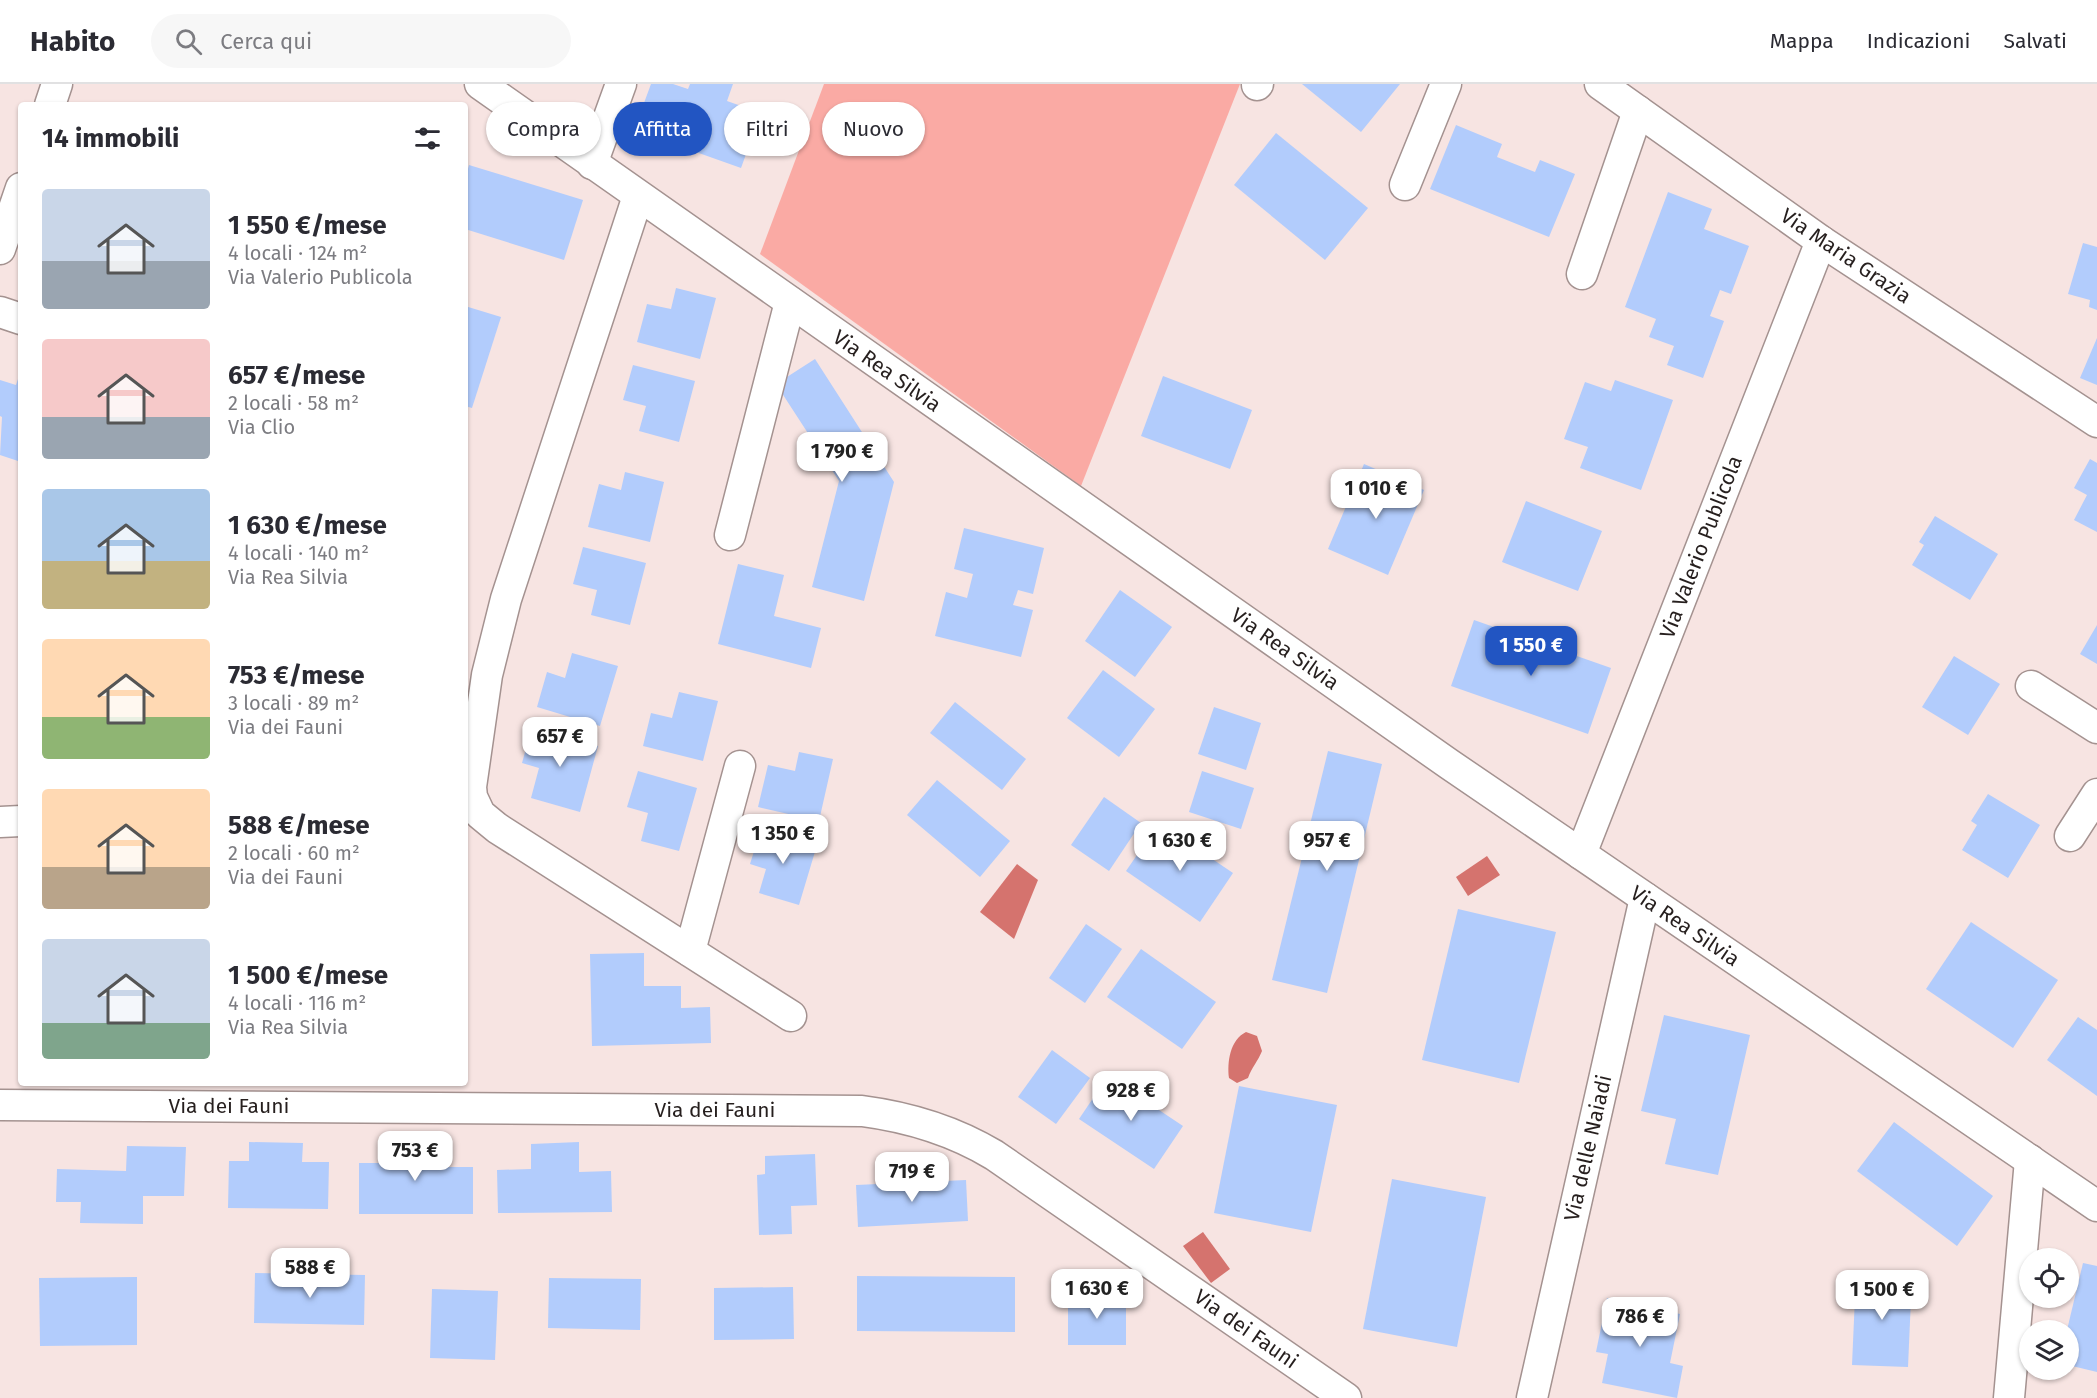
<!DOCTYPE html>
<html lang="it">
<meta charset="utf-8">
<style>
:root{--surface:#fff;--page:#f7f7f7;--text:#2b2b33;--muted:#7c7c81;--line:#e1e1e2;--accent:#2255c2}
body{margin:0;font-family:"Fira Sans",sans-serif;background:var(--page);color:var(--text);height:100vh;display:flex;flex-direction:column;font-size:22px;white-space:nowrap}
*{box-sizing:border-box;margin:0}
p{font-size:20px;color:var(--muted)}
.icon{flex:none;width:33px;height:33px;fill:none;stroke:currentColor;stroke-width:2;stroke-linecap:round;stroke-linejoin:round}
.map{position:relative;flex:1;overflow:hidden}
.side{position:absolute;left:18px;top:18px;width:450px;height:984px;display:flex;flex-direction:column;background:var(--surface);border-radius:6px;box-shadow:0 2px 4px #0004}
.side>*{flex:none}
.banner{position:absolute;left:486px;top:18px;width:570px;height:54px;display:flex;gap:12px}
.fabs{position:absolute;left:2019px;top:1164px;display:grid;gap:12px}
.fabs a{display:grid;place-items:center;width:60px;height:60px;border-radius:50%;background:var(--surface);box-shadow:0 2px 4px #0004;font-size:30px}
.price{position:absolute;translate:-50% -51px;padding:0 14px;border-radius:12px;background:#fff;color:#222;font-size:20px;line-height:39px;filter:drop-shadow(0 2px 3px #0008)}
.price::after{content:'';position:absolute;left:50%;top:36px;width:18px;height:14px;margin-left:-9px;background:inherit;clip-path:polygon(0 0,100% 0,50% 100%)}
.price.current{background:var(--accent);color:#fff}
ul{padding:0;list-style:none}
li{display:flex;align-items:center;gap:18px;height:150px;padding:0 24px}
li span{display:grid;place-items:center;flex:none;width:168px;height:120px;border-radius:6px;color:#555}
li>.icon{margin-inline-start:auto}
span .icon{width:72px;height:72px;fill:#fffc;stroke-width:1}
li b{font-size:26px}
h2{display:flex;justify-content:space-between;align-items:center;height:72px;padding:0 24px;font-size:26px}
.pill{padding:0 21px;border-radius:27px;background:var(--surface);box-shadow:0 2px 4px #0004;font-size:21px;line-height:54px}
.pill.current{background:var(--accent);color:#fff}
header{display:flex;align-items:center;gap:36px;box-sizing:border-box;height:84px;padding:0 30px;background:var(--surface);border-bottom:2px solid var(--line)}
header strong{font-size:28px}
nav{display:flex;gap:33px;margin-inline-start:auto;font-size:21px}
.search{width:420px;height:54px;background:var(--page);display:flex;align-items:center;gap:15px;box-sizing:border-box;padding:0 21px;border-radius:33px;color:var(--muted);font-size:22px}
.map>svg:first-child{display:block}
</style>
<header>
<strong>Habito</strong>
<div class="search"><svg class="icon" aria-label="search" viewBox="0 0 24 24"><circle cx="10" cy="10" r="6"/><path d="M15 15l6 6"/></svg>Cerca qui</div>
<nav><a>Mappa</a><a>Indicazioni</a><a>Salvati</a></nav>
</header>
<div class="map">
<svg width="2097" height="1314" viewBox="0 0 2097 1314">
<rect width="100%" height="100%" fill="#f7e4e2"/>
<path fill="#faaaa4" d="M824,0H1240L1081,402L760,170Z"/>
<g fill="#d5736e">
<path d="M1487,772L1500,791L1468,812L1456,793Z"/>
<path d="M1017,780L1038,796L1014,855L980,828Z"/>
<path d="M1246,948L1257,952L1262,967C1258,977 1252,983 1248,994L1237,999L1229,994C1227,978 1230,956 1246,948Z"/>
<path d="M1203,1148L1230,1185L1211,1199L1183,1162Z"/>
</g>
<g fill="#b2ccfc">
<path d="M651,0H673L688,5L690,0H733L727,17L761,29L741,84L634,46Z"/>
<path d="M1302,0H1400L1361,48Z"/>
<path d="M1456,41L1502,60L1497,73L1535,88L1540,76L1575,90L1549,153L1430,105Z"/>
<path d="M1276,49L1368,124L1325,176L1234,101Z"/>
<path d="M469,81L583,116L564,176L465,145V96Z"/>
<path d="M1668,108L1712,125L1704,145L1749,162L1731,210L1720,206L1710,232L1724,237L1703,294L1667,281L1674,262L1649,253L1656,235L1625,223Z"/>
<path d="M2083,159L2097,163V226L2089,223L2090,216L2068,210Z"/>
<path d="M676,204L716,214L700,275L637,258L647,220L671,225Z"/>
<path d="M465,222L501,233L472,324L465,322Z"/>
<path d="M2097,254V301L2080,294Z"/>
<path d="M815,275L894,398L864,517L812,503L839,397L776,300Z"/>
<path d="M633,281L695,297L679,358L639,347L646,322L623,316Z"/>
<path d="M21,286V378L0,371L2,333L0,332V296L16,301Z"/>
<path d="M1163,292L1252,326L1230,385L1141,352Z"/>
<path d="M1615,296L1673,316L1641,406L1580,384L1588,363L1564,355L1585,298L1611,307Z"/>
<path d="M2090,375L2097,379V448L2074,436L2087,411L2074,404Z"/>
<path d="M1364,380L1424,406L1388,491L1328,465Z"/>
<path d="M625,388L664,398L650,458L588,443L599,400L621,406Z"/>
<path d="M1526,417L1602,447L1578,507L1502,478Z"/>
<path d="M1935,432L1998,470L1970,516L1912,481L1924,461L1919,458Z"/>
<path d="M964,444L1044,464L1033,510L1018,506L1013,521L1033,526L1021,573L935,552L946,508L967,514L973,490L954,485Z"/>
<path d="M583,463L646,479L630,541L591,531L597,506L573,500Z"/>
<path d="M738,480L784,491L774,532L821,544L811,584L718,560Z"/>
<path d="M1120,506L1172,543L1135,593L1085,557Z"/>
<path d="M1474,536L1611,584L1588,650L1451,602Z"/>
<path d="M2097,541V580L2080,570Z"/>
<path d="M572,569L618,582L600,642L537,623L547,588L565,594Z"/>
<path d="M1954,572L2000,600L1968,651L1922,623Z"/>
<path d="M1103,586L1155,625L1119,673L1067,634Z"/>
<path d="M679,608L718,617L703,677L643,662L651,629L672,634Z"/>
<path d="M955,618L1026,675L1002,706L930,649Z"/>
<path d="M1214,623L1261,639L1246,686L1198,670Z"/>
<path d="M532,643L598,662L580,728L531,714L539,684L522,679Z"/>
<path d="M1328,667L1382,680L1327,909L1272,896Z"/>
<path d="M799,668L833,675L819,737L758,723L768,681L795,687Z"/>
<path d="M638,687L697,704L679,767L641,757L648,729L627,723Z"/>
<path d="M1202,687L1254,704L1241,745L1189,728Z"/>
<path d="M937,696L1010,757L980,793L907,731Z"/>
<path d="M1988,710L2040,741L2008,794L1962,766L1977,741L1971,737Z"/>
<path d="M1104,713L1141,739L1109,787L1071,761Z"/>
<path d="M1159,739L1233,789L1200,838L1126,787Z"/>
<path d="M761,745L817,761L799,821L759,809L766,785L750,780Z"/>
<path d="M1458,825L1556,848L1519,999L1422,976Z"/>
<path d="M1971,838L2058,896L2013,964L1926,905Z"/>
<path d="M1086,840L1122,865L1085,919L1049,894Z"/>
<path d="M1141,865L1216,918L1182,965L1107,913Z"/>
<path d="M644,869V902H681V924L710,923L711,959L592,962L590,870Z"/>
<path d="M1664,931L1750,951L1718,1091L1665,1080L1676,1035L1641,1027Z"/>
<path d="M2078,933L2097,946V1012L2047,976Z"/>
<path d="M1052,966L1090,994L1056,1040L1018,1013Z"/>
<path d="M1108,992L1183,1042L1154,1085L1079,1035Z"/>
<path d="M1239,1002L1337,1021L1311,1148L1214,1129Z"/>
<path d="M1894,1038L1993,1112L1957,1162L1857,1087Z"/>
<path d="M385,1055H441L442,1083H473V1130H359V1079H385Z"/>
<path d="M249,1058L303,1059L302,1078H329L328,1125L228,1124L229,1077H249Z"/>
<path d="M579,1058V1088L611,1087L612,1128L498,1129L497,1086L531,1085V1060Z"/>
<path d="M127,1062L186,1063L184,1112H143V1140L80,1139L81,1118H56L57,1085L126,1087Z"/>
<path d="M815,1070L817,1121L791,1122L792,1150L759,1151L757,1091L765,1090V1072Z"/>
<path d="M1392,1095L1486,1113L1457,1263L1363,1245Z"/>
<path d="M966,1096L968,1137L858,1143L856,1101Z"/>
<path d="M2083,1179L2097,1182V1288L2068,1281L2067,1246Z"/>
<path d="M255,1189L365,1191L364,1241L254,1239Z"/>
<path d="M1856,1190L1912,1192L1908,1283L1852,1281Z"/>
<path d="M857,1192L1015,1193V1248L857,1247Z"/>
<path d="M137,1193V1261L40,1262L39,1194Z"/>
<path d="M549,1194L641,1195L640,1246L548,1244Z"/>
<path d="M793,1203L794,1255L714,1256V1204Z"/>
<path d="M432,1205L498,1207L495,1276L430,1274Z"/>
<rect x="1068" y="1211" width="58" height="50"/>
<path d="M1607,1214L1680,1230L1670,1279L1683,1282L1677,1314L1602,1299L1608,1270L1596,1268Z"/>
</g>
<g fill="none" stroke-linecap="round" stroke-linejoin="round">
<g stroke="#a49290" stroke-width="33">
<g id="minor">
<path d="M480,0L1449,680L2097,1122"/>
<path d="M1600,0L1821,157L2097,338"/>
<path d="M1257,1L1258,0"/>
<path d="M50,21L57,0"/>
<path d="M592,80L621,0"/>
<path d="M1405,101L1446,0"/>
<path d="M638,112L506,515L487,591L471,703L472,713L480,730L497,744L791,932"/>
<path d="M0,165L21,104"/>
<path d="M1582,190L1638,27"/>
<path d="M0,228L21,235"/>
<path d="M730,451L790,218"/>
<path d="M2031,602L2097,644"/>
<path d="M0,738L21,737"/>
<path d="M2070,752L2097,710"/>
<path d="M1581,770L1821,157"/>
<path d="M690,867L740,682"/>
<path d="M0,1021L862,1027C908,1033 954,1047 994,1071L1346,1314"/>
<path d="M1532,1314L1645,814"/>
<path d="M2009,1314L2030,1076"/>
</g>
</g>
<use href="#minor" stroke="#fff" stroke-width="30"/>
</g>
<g text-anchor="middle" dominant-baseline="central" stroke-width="6" stroke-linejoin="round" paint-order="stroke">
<g font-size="21" fill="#261f1e" stroke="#fff">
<text transform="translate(1846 172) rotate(34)">Via Maria Grazia</text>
<text transform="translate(887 287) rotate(35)">Via Rea Silvia</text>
<text transform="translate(1701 463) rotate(-69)">Via Valerio Publicola</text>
<text transform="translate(1285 565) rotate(35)">Via Rea Silvia</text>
<text transform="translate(1685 842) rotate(34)">Via Rea Silvia</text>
<text x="229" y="1022">Via dei Fauni</text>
<text x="715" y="1026">Via dei Fauni</text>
<text transform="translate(1588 1064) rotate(-77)">Via delle Naiadi</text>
<text transform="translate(1246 1245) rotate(35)">Via dei Fauni</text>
</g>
</g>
</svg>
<div class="fabs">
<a><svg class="icon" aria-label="locate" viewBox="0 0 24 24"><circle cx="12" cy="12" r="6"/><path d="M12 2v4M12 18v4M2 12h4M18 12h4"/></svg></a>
<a><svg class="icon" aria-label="layers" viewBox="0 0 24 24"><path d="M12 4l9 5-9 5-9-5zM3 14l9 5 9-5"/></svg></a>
</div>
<b class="price" style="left:842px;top:399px">1 790 €</b>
<b class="price" style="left:1376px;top:436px">1 010 €</b>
<b class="price current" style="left:1531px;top:593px">1 550 €</b>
<b class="price" style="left:560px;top:684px">657 €</b>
<b class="price" style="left:783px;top:781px">1 350 €</b>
<b class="price" style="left:1180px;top:788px">1 630 €</b>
<b class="price" style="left:1327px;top:788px">957 €</b>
<b class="price" style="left:1131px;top:1038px">928 €</b>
<b class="price" style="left:415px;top:1098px">753 €</b>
<b class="price" style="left:912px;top:1119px">719 €</b>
<b class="price" style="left:310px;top:1215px">588 €</b>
<b class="price" style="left:1097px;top:1236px">1 630 €</b>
<b class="price" style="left:1882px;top:1237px">1 500 €</b>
<b class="price" style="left:1640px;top:1264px">786 €</b>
<div class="banner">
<a class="pill">Compra</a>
<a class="pill current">Affitta</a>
<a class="pill">Filtri</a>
<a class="pill">Nuovo</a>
</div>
<section class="side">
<h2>14 immobili<svg class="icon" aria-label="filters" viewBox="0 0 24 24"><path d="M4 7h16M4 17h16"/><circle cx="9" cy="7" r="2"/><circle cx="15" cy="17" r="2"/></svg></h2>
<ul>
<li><span style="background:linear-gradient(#c9d6e8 60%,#9aa5b1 0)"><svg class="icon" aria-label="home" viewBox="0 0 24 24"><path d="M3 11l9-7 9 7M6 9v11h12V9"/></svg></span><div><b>1 550 €/mese</b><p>4 locali · 124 m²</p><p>Via Valerio Publicola</p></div></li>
<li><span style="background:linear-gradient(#f6c9c9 65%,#9aa5b1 0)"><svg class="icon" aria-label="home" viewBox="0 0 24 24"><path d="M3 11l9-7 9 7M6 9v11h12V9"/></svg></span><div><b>657 €/mese</b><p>2 locali · 58 m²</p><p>Via Clio</p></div></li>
<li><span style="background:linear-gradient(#a9c7e8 60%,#c2b280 0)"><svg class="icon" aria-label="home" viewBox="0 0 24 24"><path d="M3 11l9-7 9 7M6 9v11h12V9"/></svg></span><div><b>1 630 €/mese</b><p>4 locali · 140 m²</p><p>Via Rea Silvia</p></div></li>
<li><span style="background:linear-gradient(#ffd9b3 65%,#8fb573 0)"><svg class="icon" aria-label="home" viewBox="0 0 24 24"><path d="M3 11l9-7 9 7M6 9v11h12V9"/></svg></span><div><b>753 €/mese</b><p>3 locali · 89 m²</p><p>Via dei Fauni</p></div></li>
<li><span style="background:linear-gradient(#ffd9b3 65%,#b9a48a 0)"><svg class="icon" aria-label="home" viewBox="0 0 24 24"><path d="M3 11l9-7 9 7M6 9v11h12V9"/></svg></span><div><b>588 €/mese</b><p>2 locali · 60 m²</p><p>Via dei Fauni</p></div></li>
<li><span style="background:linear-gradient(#c9d6e8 70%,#7fa58c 0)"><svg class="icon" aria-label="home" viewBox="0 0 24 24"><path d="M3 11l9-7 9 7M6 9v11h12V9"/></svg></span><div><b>1 500 €/mese</b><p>4 locali · 116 m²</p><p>Via Rea Silvia</p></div></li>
</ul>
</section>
</div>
